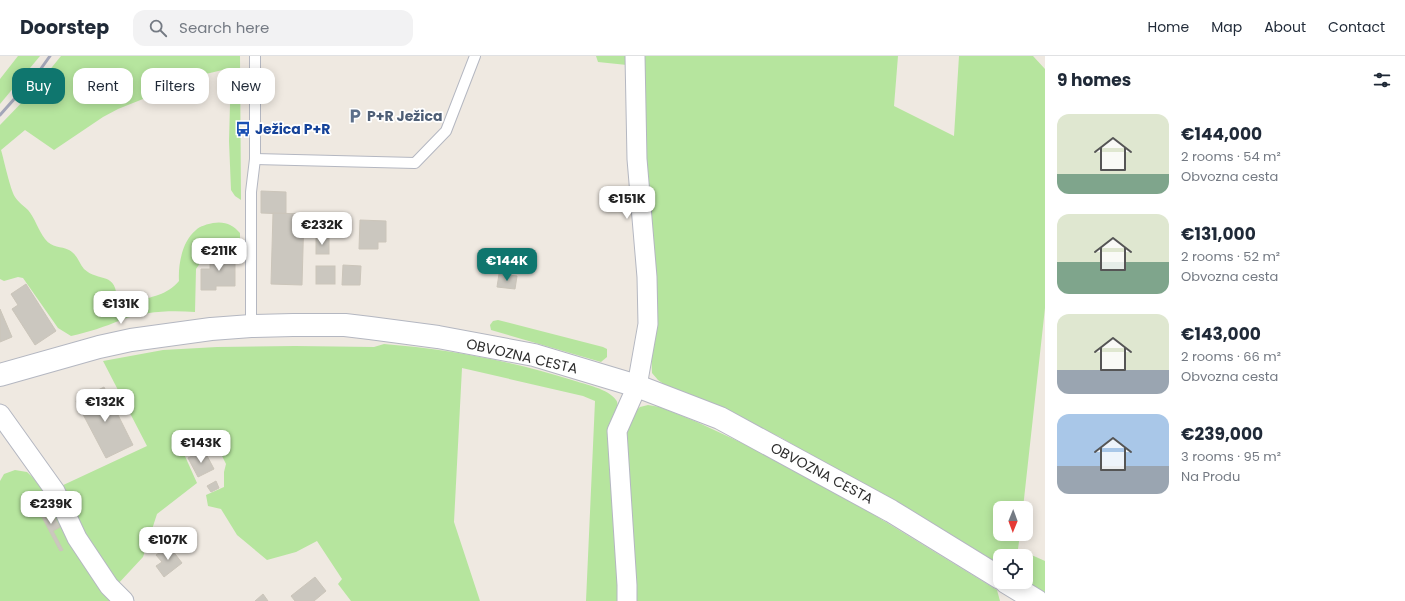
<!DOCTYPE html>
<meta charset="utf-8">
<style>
:root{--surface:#fff;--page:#f2f2f3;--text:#1f2937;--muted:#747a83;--line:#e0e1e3;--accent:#0f766e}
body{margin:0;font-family:Poppins,sans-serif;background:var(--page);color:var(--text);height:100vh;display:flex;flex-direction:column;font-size:15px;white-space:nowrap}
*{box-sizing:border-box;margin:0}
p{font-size:13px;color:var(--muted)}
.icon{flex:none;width:22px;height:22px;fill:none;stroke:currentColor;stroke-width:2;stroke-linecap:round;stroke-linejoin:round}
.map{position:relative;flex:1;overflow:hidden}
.sheet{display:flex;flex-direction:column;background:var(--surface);width:360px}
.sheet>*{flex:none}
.top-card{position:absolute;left:12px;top:12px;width:380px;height:36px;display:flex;gap:8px}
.needle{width:26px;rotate:181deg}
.buttons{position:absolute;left:993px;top:445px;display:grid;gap:8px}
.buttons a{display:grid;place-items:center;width:40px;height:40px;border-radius:8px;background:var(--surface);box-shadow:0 2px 10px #0003;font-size:20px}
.price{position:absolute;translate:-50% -34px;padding:0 9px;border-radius:8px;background:#fff;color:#222;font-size:13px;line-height:26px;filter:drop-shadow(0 1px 2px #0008)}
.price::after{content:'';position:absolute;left:50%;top:24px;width:12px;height:9px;margin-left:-6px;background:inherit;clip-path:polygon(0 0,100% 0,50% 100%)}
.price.on{background:var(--accent);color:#fff}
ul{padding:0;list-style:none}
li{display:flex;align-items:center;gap:12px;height:100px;padding:0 12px}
li span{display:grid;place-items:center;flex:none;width:112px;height:80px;border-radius:12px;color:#555}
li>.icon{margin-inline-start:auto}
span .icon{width:48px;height:48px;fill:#fffc;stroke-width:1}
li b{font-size:17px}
h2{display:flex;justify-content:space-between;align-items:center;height:48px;padding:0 12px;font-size:17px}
.tag{padding:0 14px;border-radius:12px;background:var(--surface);box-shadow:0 2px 10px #0003;font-size:14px;line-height:36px}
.tag.on{background:var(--accent);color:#fff}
header{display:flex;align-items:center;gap:24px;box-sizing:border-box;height:56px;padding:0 20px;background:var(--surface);border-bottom:1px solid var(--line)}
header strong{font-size:19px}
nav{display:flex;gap:22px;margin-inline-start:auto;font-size:14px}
.search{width:280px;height:36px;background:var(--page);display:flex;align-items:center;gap:10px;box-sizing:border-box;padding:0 14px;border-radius:12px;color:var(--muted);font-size:15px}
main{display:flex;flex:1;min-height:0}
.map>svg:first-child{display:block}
</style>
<header>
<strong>Doorstep</strong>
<div class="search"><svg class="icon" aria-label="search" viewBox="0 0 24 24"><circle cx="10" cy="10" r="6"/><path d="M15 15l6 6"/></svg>Search here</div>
<nav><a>Home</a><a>Map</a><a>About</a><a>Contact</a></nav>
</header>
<main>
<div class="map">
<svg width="1045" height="545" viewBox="0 0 1045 545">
<rect width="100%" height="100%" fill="#efe9e1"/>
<g fill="#b6e59e">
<path d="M18,0H40L0,48V23Z"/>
<path d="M61,0H240L241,144L235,140L231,134L229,85L231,12L193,21L148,41L118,53L103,61L54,94L25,74L1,94C4,104 10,133 15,141C18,146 24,150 28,154C35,162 38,174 45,183C52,192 61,190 69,194C77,198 79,207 84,213C99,227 117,214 117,246L122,250H132L135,245C152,241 167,239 179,225C178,209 182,185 196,174C200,170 208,168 213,167C225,165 233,169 240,177V187L228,191L209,194L196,213L195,256C172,254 144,255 121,264C104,271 89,276 71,280L58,272L23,222L18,221L4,225L0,223V69L31,37Z"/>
<path d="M596,0H627V9L598,6Z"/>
<path d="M640,0H898L894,50L954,80L959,0H1033L1045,13V252L1023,452H1000V478H1020L1018,493L1045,505V537L1026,526V500H1000V510L780,381L696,342L669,332L658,324L652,317Z"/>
<path d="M498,264L603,291L607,293V301L601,306L491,274L490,269L493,265Z"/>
<path d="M384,288C448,293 511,305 572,324C584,328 609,333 616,344C620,349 615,359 614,365L618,545H586L595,345L583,340L462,312L454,466L480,545H351L338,528L342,523L317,485L296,496L267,504L237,479L221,453L208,450L206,439L224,431V416L226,408L214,384H206L184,398L197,427L157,458L143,501L117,529L105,514L59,431L147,390L103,305L163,294L217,291L295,290L374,291Z"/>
<path d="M648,349L660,351L697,366L791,410L858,449L997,534L1000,545H631L623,390L632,358L640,351Z"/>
<path d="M15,414L27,416L44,432L111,545H0V425L4,418Z"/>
</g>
<g fill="#cbc7bf" stroke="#cbc5ba">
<path d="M261,135L286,136V158L261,157Z"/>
<path d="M273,157L304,158L302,229L271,228Z"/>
<path d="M360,164L386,165V186H378V193H359Z"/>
<rect x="316" y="182" width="13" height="16"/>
<path d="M210,197H235V230H216V234H201V213H210Z"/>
<path d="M343,209L361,210L360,229H342Z"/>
<rect x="316" y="210" width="19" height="18"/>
<path d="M499,218L517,220L515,233L497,231Z"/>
<path d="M26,228L56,275L35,289L12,253L18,249L11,238Z"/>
<path d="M0,253L12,281L0,286Z"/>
<path d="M104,331L133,389L106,402L76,345Z"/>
<path d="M204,394L214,413L198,421L188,402Z"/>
<path d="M216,425L219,432L211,436L207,430Z"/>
<path d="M36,444L46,463L53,459L60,471L53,475L63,494L60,495L34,446Z"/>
<path d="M169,490L182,507L164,521L156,510L162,506L156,499Z"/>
<path d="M315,521L326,535L314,545H295L291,540Z"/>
<path d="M263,538L268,545H255Z"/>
</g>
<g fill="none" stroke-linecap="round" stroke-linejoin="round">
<g stroke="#b4b7c1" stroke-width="12">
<g id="service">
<path d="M255,103L415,107L446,75L475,0"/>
<path d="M251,270V136L255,103V0"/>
</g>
</g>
<g stroke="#b4b7c1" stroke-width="21">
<g id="minor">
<path d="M0,358L55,435L77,482L109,530L124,545"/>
<path d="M627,545V529L617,375L637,330L648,268L647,221L637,103L635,0"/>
</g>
</g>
<g stroke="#b4b7c1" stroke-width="24">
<g id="tertiary">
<path d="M0,319L99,291L131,284L211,273L251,270L293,269H345L370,272L438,281L534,299L637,330L720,362L891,455L1000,522"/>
<path d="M1006,526L1037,545"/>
</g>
</g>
<use href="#service" stroke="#fff" stroke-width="10"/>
<use href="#minor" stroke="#fff" stroke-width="19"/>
<use href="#tertiary" stroke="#fff" stroke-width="22"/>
<path stroke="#a3a6b8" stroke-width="3" d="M0,59L40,14L50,0"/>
</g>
<defs>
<g id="parking-bare" transform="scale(1.2)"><path d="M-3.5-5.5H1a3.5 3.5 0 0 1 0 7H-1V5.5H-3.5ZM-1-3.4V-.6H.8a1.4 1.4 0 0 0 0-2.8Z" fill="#5c6f8a" stroke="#fff" stroke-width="2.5" paint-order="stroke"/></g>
<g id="bus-bare" transform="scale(1.2)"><path d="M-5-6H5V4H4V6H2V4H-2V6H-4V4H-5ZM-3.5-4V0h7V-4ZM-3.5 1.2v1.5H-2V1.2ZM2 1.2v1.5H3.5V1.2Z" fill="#1a4fb4" stroke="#fff" stroke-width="2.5" paint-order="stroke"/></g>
</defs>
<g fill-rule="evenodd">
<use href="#parking-bare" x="355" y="60"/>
<use href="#bus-bare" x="243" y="73"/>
</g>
<g text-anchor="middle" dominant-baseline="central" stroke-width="3.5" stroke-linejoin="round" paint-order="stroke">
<g font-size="14" font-weight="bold" fill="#4e5e75" stroke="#fff" text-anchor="start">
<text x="367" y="60">P+R Ježica</text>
</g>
<g font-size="14" font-weight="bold" fill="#164399" stroke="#fff" text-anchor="start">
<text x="255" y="73">Ježica P+R</text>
</g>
<g font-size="14" fill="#2e2e2e" stroke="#fff">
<text transform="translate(522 300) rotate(13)">OBVOZNA CESTA</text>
<text transform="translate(822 417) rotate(28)">OBVOZNA CESTA</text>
</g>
</g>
</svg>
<div class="buttons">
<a><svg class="needle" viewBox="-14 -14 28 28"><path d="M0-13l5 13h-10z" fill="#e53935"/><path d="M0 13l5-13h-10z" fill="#747a83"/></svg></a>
<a><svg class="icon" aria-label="locate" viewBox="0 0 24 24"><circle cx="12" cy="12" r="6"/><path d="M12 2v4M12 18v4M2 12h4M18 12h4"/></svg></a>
</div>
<b class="price" style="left:627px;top:164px">€151K</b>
<b class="price" style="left:322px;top:190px">€232K</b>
<b class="price" style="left:219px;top:216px">€211K</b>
<b class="price on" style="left:507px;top:226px">€144K</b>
<b class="price" style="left:121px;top:269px">€131K</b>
<b class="price" style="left:105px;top:367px">€132K</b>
<b class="price" style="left:201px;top:408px">€143K</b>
<b class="price" style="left:51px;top:469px">€239K</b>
<b class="price" style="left:168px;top:505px">€107K</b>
<div class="top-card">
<a class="tag on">Buy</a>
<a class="tag">Rent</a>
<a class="tag">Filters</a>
<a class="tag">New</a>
</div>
</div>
<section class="sheet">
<h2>9 homes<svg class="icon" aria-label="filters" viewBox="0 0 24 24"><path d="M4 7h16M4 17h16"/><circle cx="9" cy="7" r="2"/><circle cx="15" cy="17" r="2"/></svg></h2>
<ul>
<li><span style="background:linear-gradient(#dfe7d0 75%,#7fa58c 0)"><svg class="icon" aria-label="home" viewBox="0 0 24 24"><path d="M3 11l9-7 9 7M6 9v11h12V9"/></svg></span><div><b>€144,000</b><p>2 rooms · 54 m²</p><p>Obvozna cesta</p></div></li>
<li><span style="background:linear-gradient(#dfe7d0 60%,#7fa58c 0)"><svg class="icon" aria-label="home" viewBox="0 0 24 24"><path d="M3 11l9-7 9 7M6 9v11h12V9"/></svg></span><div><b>€131,000</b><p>2 rooms · 52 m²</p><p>Obvozna cesta</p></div></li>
<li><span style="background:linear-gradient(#dfe7d0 70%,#9aa5b1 0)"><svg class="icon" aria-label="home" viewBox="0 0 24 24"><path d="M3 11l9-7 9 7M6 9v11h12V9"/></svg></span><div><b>€143,000</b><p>2 rooms · 66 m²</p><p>Obvozna cesta</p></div></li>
<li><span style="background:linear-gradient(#a9c7e8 65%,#9aa5b1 0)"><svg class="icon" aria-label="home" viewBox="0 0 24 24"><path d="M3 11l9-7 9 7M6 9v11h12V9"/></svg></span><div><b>€239,000</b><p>3 rooms · 95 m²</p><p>Na Produ</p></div></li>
</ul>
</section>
</main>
